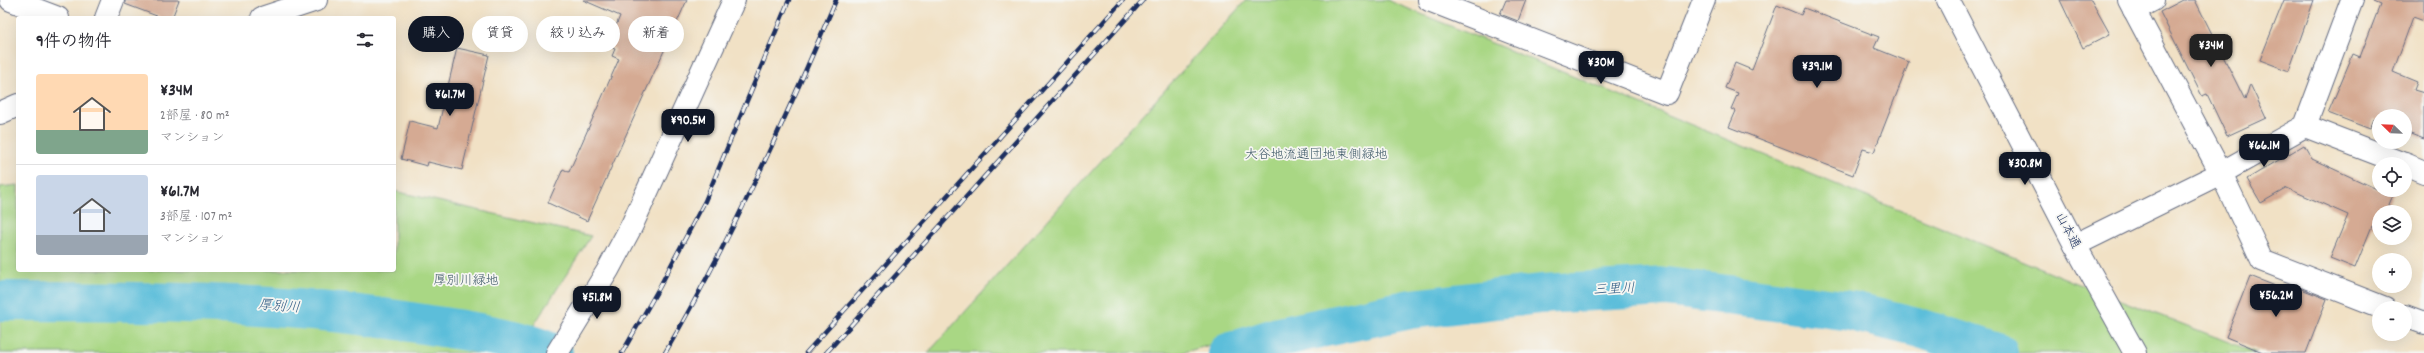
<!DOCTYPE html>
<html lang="ja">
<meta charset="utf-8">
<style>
:root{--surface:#fff;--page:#f2f2f3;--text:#2b2b33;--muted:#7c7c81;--line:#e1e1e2;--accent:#111827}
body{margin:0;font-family:Dekko,"Klee One",sans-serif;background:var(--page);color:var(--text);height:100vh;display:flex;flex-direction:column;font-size:15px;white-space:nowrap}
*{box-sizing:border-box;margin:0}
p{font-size:13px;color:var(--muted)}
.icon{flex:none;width:22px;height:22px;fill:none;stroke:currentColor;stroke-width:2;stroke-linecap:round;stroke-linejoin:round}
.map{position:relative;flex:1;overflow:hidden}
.details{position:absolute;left:16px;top:16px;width:380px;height:256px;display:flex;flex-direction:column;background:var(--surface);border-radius:4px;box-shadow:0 4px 16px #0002}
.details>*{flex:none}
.hud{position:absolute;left:408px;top:16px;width:380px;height:36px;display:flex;gap:8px}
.needle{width:26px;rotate:293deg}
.fabs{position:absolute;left:2372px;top:109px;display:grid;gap:8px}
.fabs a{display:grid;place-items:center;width:40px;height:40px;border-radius:50%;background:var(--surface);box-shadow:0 4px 16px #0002;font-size:20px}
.price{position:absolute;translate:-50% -34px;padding:0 9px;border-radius:8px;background:var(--accent);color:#fff;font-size:13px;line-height:26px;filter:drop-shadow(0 1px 2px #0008)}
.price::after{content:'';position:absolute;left:50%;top:24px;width:12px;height:9px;margin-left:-6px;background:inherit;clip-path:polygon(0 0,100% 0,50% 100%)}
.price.active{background:#222;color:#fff}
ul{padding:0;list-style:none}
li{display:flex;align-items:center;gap:12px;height:100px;padding:0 20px}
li+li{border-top:1px solid var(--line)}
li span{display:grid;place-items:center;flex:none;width:112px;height:80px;border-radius:4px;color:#555}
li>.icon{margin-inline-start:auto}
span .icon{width:48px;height:48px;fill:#fffc;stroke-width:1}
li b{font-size:17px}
h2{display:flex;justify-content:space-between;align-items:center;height:48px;padding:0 20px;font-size:17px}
.tag{padding:0 14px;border-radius:18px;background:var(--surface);box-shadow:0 4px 16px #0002;font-size:14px;line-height:36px}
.tag.active{background:var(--accent);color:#fff}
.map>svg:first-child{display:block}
</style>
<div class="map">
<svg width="2424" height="353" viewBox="0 0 2424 353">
<rect width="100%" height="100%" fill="#f6f6f2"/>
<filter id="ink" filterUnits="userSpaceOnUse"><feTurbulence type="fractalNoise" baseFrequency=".025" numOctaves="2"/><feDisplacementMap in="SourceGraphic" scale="8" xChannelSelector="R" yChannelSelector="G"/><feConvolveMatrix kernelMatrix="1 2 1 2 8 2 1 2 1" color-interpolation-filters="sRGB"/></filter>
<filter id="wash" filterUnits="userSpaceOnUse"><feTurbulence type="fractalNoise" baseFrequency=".012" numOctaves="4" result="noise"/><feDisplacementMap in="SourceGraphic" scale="16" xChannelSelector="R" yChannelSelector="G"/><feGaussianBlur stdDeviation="0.9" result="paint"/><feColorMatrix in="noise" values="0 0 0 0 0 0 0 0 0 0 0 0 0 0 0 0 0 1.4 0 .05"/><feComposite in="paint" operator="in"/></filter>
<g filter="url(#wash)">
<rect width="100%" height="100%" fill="#f1e1c5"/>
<g fill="#a9d784" stroke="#628371">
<path d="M1246,0H1387L2079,284L2257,353H2013L1832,294L1673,272L1519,278L1368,302L1181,353H928Z"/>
<path d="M18,185V270H394V191L591,236L516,353H0V187Z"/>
</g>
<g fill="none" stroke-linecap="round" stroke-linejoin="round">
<g stroke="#5cbeda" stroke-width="40">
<path d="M0,301C142,301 283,301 423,324C467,331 511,336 553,353"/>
<path d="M1228,353L1278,337L1411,309L1541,294L1666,287L1851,311L1916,327L1998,353"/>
</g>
</g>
<g id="blocks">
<g fill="#d5aa93">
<path d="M125,0H179L172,18H162L125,4Z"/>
<path d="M583,0H687L587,221L548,203L563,169L569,172L619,59L612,56L615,49L608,46L620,16Z"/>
<path d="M1506,0H1526L1518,21L1500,14Z"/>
<path d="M2060,0H2091L2110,34L2083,48Z"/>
<path d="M2183,0H2195L2245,100L2250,84L2266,118L2227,136L2207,94L2202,96L2160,12Z"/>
<path d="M2284,0H2314L2289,71L2260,60Z"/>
<path d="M2373,0H2424V21L2413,17L2393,72L2417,82L2414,90L2424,93V139L2405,132V116H2379V121L2374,119L2370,129L2328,113L2353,54L2360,57L2380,5L2373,2Z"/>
<path d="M1777,5L1801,15L1804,8L1879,37L1874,48L1909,62L1874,152L1863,149L1853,175L1729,127L1736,111L1731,109L1738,93L1725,88L1735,63L1752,70Z"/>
<path d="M457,48L489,55L462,170L428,162L427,166L401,159L410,121L438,128Z"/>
<path d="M2304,145L2312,159L2379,190H2395L2386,212H2379V229L2372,226L2355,268L2330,258L2348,215L2287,188L2261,203L2247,179Z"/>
<path d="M2250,276L2293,293L2296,287L2327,299L2306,353H2265L2226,337Z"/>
</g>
</g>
</g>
<g filter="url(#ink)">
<use href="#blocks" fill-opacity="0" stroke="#666d82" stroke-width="1"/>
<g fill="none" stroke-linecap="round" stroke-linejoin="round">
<g stroke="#666d82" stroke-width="24">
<g id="minor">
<path d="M11,0L58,18"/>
<path d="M1429,0L1667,93L1704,0"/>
<path d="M1948,0L2075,245L2135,353"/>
<path d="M2129,0L2221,173L2262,260L2385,308"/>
<path d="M2134,10L2153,0"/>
<path d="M106,18L113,0"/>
<path d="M262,18L316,0"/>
<path d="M0,113L18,105"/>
<path d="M2305,126L2404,164"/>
<path d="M2405,164L2424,172"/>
<path d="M2075,245L2221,173L2305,126L2352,0"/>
<path d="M2405,316L2424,323"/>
<path d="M557,353L608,270L632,225L734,0"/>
</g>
</g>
<use href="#minor" stroke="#fff" stroke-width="22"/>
<g stroke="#1b2f5e" stroke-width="4.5">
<g id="rail">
<path d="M622,353L659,288L705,201L789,0"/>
<path d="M665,353C731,240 785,120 836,0"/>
<path d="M806,353L1123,0"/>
<path d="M826,353L1143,0"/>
</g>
</g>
<use href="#rail" stroke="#f6f6f2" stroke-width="3" stroke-dasharray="9" stroke-linecap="butt"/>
</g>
</g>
<g text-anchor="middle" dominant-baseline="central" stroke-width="3.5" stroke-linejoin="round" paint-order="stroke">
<g font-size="13" fill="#3e5968" stroke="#f6f6f2">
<text x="1316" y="155">大谷地流通団地東側緑地</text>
<text x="466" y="281">厚別川緑地</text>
</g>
<g font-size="13" fill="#1b2f5e" stroke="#f6f6f2">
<text transform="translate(2067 231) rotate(62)">山本通</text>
</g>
<g font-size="14" font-style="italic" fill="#2e5a83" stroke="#f6f6f2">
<text transform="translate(1614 290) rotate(-3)">三里川</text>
<text transform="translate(279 307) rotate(5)">厚別川</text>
</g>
</g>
</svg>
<div class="fabs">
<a><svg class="needle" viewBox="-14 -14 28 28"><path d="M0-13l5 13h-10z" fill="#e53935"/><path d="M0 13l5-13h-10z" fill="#7c7c81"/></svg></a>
<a><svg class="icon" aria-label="locate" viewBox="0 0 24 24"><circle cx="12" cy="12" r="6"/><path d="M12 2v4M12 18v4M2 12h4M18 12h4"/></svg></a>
<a><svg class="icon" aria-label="layers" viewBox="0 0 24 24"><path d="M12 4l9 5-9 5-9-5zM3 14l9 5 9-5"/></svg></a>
<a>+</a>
<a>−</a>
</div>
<b class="price active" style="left:2211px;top:68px">¥34M</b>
<b class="price" style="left:1601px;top:85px">¥30M</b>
<b class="price" style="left:1817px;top:89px">¥39.1M</b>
<b class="price" style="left:450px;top:117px">¥61.7M</b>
<b class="price" style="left:688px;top:143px">¥90.5M</b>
<b class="price" style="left:2264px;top:168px">¥66.1M</b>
<b class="price" style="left:2025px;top:186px">¥30.8M</b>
<b class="price" style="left:2276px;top:318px">¥56.2M</b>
<b class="price" style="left:597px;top:320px">¥51.8M</b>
<div class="hud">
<a class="tag active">購入</a>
<a class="tag">賃貸</a>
<a class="tag">絞り込み</a>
<a class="tag">新着</a>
</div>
<section class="details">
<h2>9件の物件<svg class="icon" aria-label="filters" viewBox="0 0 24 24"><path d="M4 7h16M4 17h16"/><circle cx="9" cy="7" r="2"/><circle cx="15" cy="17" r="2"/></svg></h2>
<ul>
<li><span style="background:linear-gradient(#ffd9b3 70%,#7fa58c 0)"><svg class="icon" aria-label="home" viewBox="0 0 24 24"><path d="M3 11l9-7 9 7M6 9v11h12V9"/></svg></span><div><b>¥34M</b><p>2部屋 · 80 m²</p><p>マンション</p></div></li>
<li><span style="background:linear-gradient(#c9d6e8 75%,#9aa5b1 0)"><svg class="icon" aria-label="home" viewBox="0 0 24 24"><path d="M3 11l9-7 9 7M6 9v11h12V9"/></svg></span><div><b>¥61.7M</b><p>3部屋 · 107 m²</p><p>マンション</p></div></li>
</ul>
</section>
</div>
